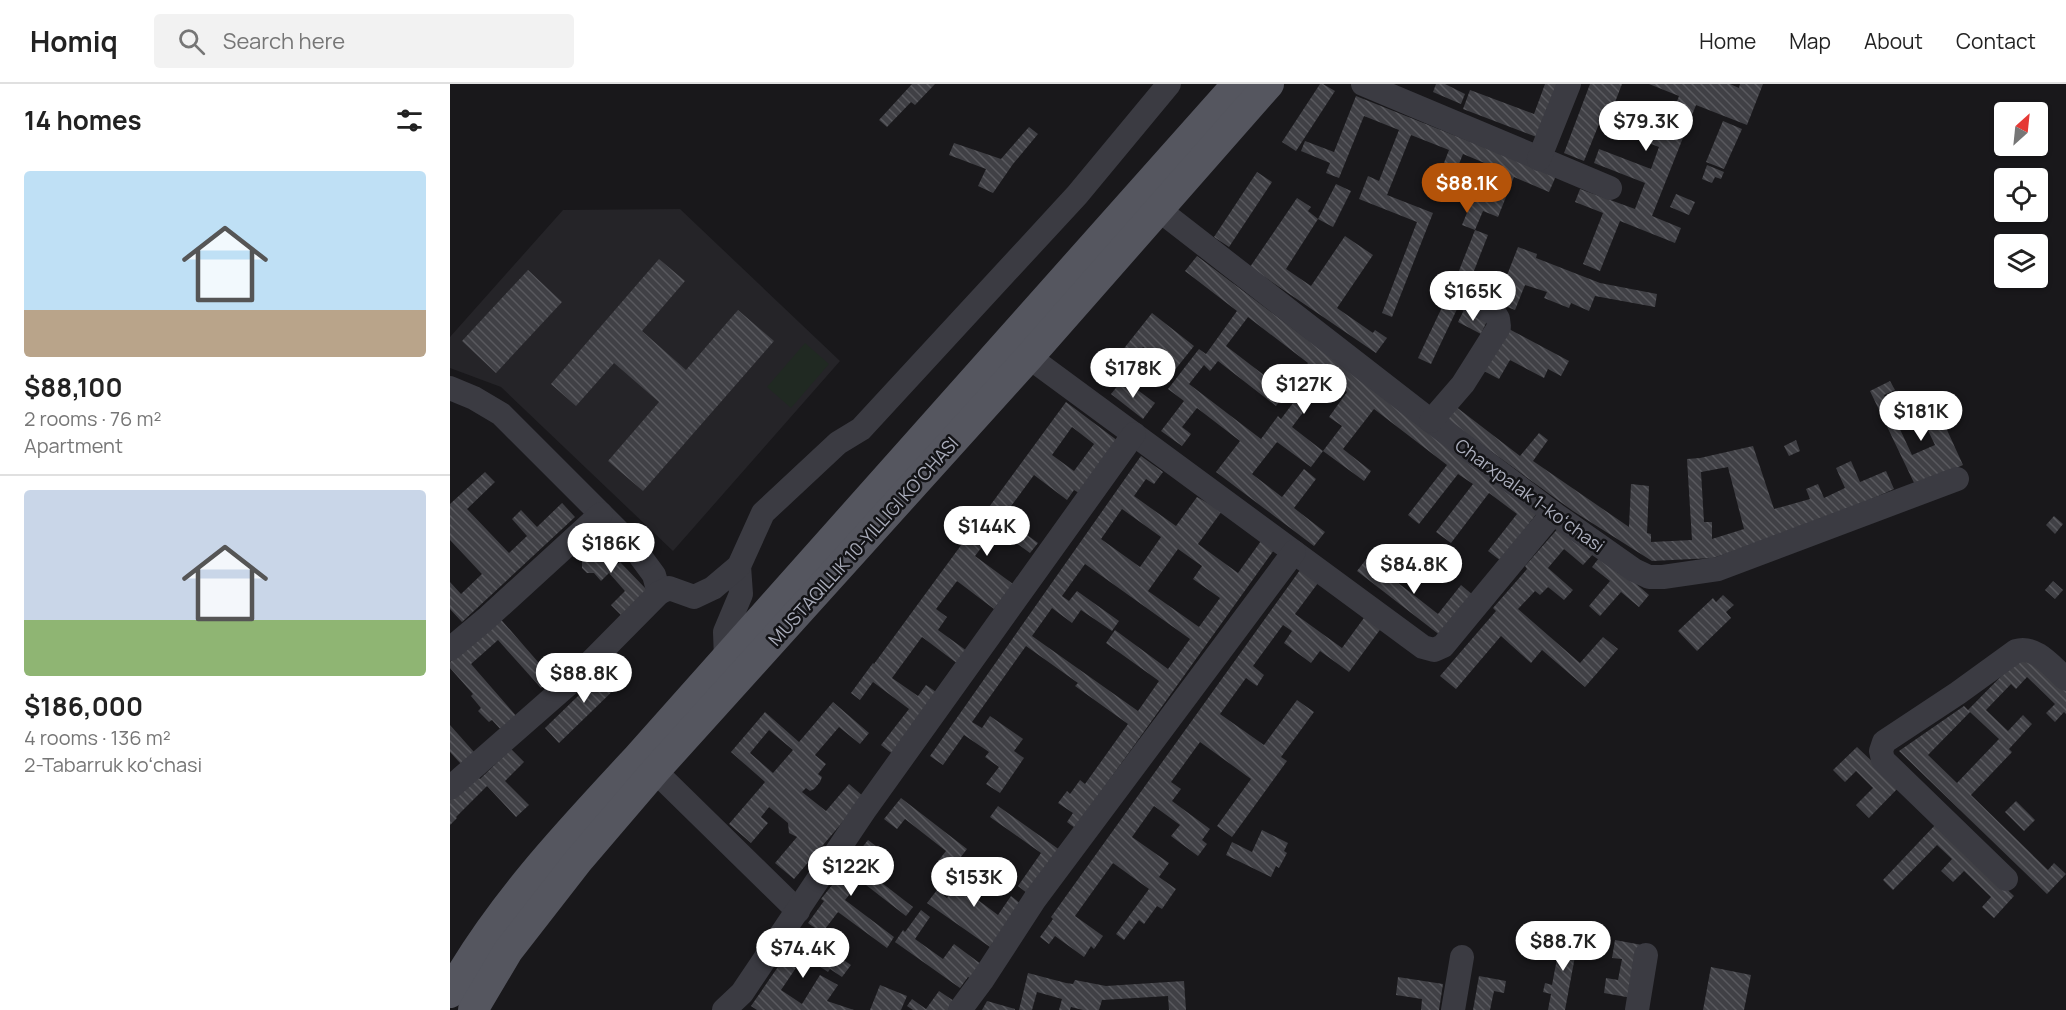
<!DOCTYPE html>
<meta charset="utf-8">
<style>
:root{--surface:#fff;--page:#f2f2f2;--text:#222;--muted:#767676;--line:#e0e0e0;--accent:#b45309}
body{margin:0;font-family:Manrope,sans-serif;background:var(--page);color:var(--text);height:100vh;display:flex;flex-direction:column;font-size:22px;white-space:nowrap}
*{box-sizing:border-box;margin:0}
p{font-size:20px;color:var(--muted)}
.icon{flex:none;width:33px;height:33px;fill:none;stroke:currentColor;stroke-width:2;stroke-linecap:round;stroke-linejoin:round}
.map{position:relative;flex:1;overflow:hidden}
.panel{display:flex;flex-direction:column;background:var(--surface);width:450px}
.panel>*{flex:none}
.needle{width:39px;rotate:27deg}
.tools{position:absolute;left:1544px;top:18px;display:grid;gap:12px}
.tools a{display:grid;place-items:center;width:54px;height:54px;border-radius:6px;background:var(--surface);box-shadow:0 2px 4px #0004;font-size:30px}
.price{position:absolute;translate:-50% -51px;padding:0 14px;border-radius:21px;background:#fff;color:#222;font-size:20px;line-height:39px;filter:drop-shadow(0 2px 3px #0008)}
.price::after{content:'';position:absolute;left:50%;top:36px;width:18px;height:14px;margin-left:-9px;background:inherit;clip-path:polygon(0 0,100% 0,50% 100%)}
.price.active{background:var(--accent);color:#fff}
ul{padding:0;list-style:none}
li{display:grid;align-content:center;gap:12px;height:318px;padding:0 24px}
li+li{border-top:2px solid var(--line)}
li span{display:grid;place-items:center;height:186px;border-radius:6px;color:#555}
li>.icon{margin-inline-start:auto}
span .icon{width:108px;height:108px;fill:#fffc;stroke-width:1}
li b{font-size:26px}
h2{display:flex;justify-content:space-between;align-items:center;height:72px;padding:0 24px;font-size:26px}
header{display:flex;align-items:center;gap:36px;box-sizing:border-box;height:84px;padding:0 30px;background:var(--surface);border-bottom:2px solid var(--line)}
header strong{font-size:28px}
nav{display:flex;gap:33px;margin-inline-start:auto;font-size:21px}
.search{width:420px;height:54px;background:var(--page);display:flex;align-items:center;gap:15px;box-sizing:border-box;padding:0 21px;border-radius:6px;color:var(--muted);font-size:22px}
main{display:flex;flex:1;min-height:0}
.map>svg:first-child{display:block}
</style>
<header>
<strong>Homiq</strong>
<div class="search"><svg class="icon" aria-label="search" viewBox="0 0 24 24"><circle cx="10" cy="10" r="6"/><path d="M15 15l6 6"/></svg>Search here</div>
<nav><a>Home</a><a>Map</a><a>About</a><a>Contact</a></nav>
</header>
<main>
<section class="panel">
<h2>14 homes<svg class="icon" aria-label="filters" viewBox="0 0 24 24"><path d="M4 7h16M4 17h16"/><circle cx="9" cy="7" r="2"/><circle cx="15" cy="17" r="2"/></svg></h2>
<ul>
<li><span style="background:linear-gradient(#bfe0f5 75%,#b9a48a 0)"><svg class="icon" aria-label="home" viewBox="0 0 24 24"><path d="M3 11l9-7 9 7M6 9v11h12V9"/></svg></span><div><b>$88,100</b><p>2 rooms · 76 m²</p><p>Apartment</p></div></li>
<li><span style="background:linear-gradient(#c9d6e8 70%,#8fb573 0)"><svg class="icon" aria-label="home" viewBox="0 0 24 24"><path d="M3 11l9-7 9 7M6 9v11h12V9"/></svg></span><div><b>$186,000</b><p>4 rooms · 136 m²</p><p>2-Tabarruk koʻchasi</p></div></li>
</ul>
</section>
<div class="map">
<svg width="1616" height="926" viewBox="0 0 1616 926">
<defs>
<pattern id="building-back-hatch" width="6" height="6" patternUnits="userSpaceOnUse" patternTransform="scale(1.5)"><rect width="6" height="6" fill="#404045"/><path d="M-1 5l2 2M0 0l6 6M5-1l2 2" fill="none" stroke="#59595e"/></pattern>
</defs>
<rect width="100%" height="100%" fill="#19181b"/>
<path fill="#252428" d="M230,125L390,277L223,467L51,303L0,284V253L113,126Z"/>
<path fill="#202922" d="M355,259L379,280L341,324L317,303Z"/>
<g fill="url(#building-back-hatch)" fill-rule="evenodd">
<path d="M462,0H485L465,21L461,18L437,43L429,36Z"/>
<path d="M870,0H873L885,7L846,67L832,58Z"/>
<path d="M986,0H995L1015,10L1011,20L983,8Z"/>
<path d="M1095,0H1112L1092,55L1013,25L1020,6L1084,30Z"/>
<path d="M1140,0H1172L1162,26L1216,47L1229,12L1199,0H1280L1289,4L1290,0H1313L1297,41L1246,21L1202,132L1231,144L1225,159L1170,137L1150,187L1133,180L1153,129L1125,118L1130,105L1185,125L1195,99L1144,79L1149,65L1201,85L1209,63L1149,40L1134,77L1114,69Z"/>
<path d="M906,12L1106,92L1099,108L1064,93L1048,133L1033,127L1025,146L1038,151L1022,192L1052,204L1068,163L1087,170L1086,174L1150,199L1207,210L1205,223L1145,212L1139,227L1121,219L1119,224L1094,214L1097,208L1075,201L1065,226L1003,202L1025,146L1012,141L1037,80L1013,70L1001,100L988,94L999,66L961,51L937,111L983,129L942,233L932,229L967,138L909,115L918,92L929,97L949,46L914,32L889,94L876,89L880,79L851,67L855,57L884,68Z"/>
<path d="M1273,37L1292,45L1274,85L1256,78Z"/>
<path d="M579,43L588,50L563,80L543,109L528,102L536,85L499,71L504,59L551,75Z"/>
<path d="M1257,81L1274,88L1271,95L1265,93L1262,99L1252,95Z"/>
<path d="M807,88L822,98L779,163L764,153Z"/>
<path d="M886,100L901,107L883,143L868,135L836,185L861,202L895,152L923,171L887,224L923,249L925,246L937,254L926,269L800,183L847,114L861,123L858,127L868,135Z"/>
<path d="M1226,110L1245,118L1239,131L1220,123Z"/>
<path d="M747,172L1087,429L1051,477L1038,467L1067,430L1039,409L1001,459L986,448L1023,400L1008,390L969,440L958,431L997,381L924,325L893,365L921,387L914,397L873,367L892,342L879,333L897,308L879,294L842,343L873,367L861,383L827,358L802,390L832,413L854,385L866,395L844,424L875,448L864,462L766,388L790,357L747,324L732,343L741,350L732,362L711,347L734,317L718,305L749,265L756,270L787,227L735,187ZM798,233L858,279L836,308L846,315L831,335L828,332L811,355L739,300L754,281L760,287L768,277L826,322L836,308L776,262Z"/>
<path d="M209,175L235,197L192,247L236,286L288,226L324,257L193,407L158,377L209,318L164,279L126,322L101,300Z"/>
<path d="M78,186L112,218L46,289L12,257Z"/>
<path d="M995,217L1008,223L981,280L968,274Z"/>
<path d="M1014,226L1037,237L1031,250L1008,238Z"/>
<path d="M702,229L744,262L724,287L693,263L679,281L668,272Z"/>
<path d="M1057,244L1119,277L1111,292L1098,285L1094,294L1060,276L1049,295L1034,287Z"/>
<path d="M673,295L705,319L693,335L661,310Z"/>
<path d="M1440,297L1445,306L1434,311L1462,371L1485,361L1471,332L1487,324L1513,381L1466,403L1420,307Z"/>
<path d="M616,318L668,357L629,409L624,406L617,416L584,391L553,433L588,459L580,469L546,444L525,472L563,500L544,525L507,497L486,525L497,533L488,546L517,567L508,580L472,553L442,594L468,612L476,601L489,610L444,671L431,661L459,625L423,598L410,616L401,609L423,579L424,580ZM622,343L644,360L624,387L602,371Z"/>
<path d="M1005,322L1070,372L1089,349L1098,356L1083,377L1179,443L1181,400L1199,402L1197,449L1201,450V458L1242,456L1237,375L1250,374L1303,362L1324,425L1360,415L1356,405L1368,400L1374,414L1395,404L1386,384L1401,377L1410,398L1436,387L1444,405L1370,438L1263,474L1202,477L1123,427L995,334ZM1278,383L1294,445L1262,455V438H1254L1251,388Z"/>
<path d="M1346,356L1350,367L1339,372L1334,362Z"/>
<path d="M691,372L713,388L704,400L696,395L684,412L726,442L747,413L772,427L748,460L777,481L788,489L811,457L824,466L625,744L617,738L623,729L608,719L617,707L620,710L630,696L635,700L678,640L625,602L628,599L576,562L522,638L532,644L540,632L573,655L564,667L574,674L550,709L536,700L549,683L535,673L539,668L514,651L493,681L480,672ZM672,425L711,453L690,483L651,455ZM728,465L752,482L743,495L770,514L749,543L698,507ZM635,480L740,555L718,585L665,546L656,559L709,597L688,627L582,552L602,524L622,539L631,526L662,547L669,537L627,507L619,517L612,512Z"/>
<path d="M35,388L45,398L17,425L59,469L77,452L62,435L71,426L87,443L112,419L125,433L12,538L0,525V498L11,510L32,490L0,456V420Z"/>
<path d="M1604,432L1613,440L1605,450L1596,441Z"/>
<path d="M1111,441L1144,469L1133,481L1114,465L1098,484L1123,506L1114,516L1098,503L1090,511L1085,507L1068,525L1130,579L1153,553L1168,565L1135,603L1092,566L1081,579L1051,552L1006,605L990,592L1046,527L1043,524L1077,485L1075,482Z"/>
<path d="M142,453L149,460L155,462L160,467L161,473L168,480L170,478L198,507L172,532L161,521L175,507L159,489L151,497L144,489H137L132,484V477L125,469Z"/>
<path d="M925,464L938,473L929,484L988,530L1011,501L1023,511L991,552L907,487Z"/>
<path d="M1149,474L1168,489L1170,486L1199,511L1189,523L1171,508L1150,532L1139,522L1160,497L1142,483Z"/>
<path d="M850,486L868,499L845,530L892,564L919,527L935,539L899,588L870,567L861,579L834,559L842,547L833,541L803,582L814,591L807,602L796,594L770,630L814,661L847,616L864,628L831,673L837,677L782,753L767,742L801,695L750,658L721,698L731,705L722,717L760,745L752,756L757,760L748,772L721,752L730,741L704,722L682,753L719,779L709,793L726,805L712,825L707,822L694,840L689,836L674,856L666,850L699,805L663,779L625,832L653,852L644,865L641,862L634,873L605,852L599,860L590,853L603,835L601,833Z"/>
<path d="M1603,497L1613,506L1605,515L1595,506Z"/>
<path d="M1273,511L1284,521L1276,528L1281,534L1247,567L1228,547L1263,514L1266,518Z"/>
<path d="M47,531L102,594L91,604L48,556L21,580L68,634L53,648L42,636L39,638L28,627L31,624L21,612L23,610L0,584V578Z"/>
<path d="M1575,568L1616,607V630L1614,628L1605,638L1596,629L1605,620L1577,593L1566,605L1561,600L1536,626L1558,647L1573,631L1582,640L1559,665L1562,668L1521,711L1598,786L1604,779L1616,790L1597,810L1449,667L1514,622L1518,626ZM1520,628L1549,655L1507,699L1478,671Z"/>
<path d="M160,581L174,596L109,659L95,644Z"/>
<path d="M383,618L419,649L410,660L389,643L365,671L376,680L368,690L372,693L370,698L364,705L360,707L356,704L352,708L376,727L399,700L414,713L344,795L325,779L347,753L339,749L338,739L319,723L311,733L318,739L301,759L279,740L315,698L281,668L315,628L349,658ZM319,646L343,666L323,689L300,669Z"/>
<path d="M0,641L24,668L11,680L0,668Z"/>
<path d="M1407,663L1449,703L1419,734L1406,721L1423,704L1406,687L1395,698L1383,686Z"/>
<path d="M61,665L74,678L55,697L79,721L66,733L37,702L6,733L7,734L0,741V716L26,691L30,695Z"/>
<path d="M451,714L517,765L497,791L485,781L496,767L455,735L447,745L434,735Z"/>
<path d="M1566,717L1585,736L1574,747L1555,728Z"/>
<path d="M548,722L614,769L582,813L568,802L591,769L540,733Z"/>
<path d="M1487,739L1564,812L1544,834L1532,823L1541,813L1514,787L1503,798L1491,787L1502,775L1487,761L1443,806L1433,796Z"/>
<path d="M812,746L838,759L834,767L837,769L829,784L826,782L821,793L776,771L782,758L802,768Z"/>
<path d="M418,756L434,768L395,816L444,853L437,864L388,828L372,849L358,839L374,817L371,815Z"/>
<path d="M524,776L537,786L520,810L548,831L561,812L571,820L540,863L477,819L487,806L497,814Z"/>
<path d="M423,792L463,823L456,832L416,801Z"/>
<path d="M471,826L480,833L465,855L493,875L504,860L539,886L529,900L518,893L510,904L445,858L453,846L455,848Z"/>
<path d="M352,848L401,881L392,893L380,885L378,888L354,872L331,906L352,920L370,891L388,901L377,917L404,926H307L301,922Z"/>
<path d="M1112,848L1129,851L1115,926H1098L1101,910L1093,908L1095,899L1102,901Z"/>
<path d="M1165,856L1192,861L1182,914L1154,909L1156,894L1168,896L1172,875L1162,874Z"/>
<path d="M1261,883L1301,891L1294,926H1253Z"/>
<path d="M578,889L616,899L623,900L625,896L656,902L734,897L736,926H719L718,912L652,916L649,926H633L621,923L620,926H609L612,915L587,908L582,926H569Z"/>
<path d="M1029,892L1056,897L1054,909L1044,907L1040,926H1023Z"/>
<path d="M948,893L993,900L989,926H971L972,915L946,911Z"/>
<path d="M430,901L457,912L451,926H420Z"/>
<path d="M489,907L504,917L498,926H463L457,922L462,915L476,925Z"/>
<path d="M537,917L565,925V926H532Z"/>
</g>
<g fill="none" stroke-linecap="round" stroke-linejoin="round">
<g stroke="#3b3b42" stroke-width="24">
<path d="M913,0L1160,104"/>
<path d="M1089,75L1119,0"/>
<path d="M708,125L981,337L1103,429L1184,486L1199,493H1213L1268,485L1507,395"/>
<path d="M579,273L973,563L984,566L993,562L1103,429"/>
<path d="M0,304L24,314L51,330L182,461L204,491L209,509"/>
<path d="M981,337L1013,300L1049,243L1048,235L1045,230L1009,211"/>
<path d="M0,565L36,535L151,430"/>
<path d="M276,575L275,548L291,510L289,482"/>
<path d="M205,687L348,827"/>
<path d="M0,704L122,597L209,509L219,504L244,513L263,504L289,482L313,429L388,359L411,345L627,111L719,0"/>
<path d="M1556,795L1433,676L1431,667L1434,658L1508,609L1566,567C1586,561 1602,583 1616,595"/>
<path d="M274,926L292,909L414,727L684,350"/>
<path d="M510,926L533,895L585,815L844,468"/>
<path d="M1003,926L1012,873"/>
<path d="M1187,926L1196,871"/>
</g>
<g stroke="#55565f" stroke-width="30">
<path d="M0,909C48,822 119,747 187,674L787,0"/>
<path d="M23,926L58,867L128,777L205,687L579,273L819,0"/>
</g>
</g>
<g text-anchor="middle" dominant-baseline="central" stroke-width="5" stroke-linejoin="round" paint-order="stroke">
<g font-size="18" fill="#aaadbb" stroke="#131316">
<text transform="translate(1080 411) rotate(36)">Charxpalak 1-koʻchasi</text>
<text transform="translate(413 457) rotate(-48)">MUSTAQILLIK 10-YILLIGI KO'CHASI</text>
</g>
</g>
</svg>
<div class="tools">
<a><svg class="needle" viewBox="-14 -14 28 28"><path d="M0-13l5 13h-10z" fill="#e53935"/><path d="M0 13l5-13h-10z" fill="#767676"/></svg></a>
<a><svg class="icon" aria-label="locate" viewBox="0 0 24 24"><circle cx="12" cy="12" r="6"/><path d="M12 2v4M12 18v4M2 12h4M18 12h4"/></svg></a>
<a><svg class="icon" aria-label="layers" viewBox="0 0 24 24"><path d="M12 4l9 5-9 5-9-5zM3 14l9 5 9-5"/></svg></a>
</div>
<b class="price" style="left:1196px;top:68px">$79.3K</b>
<b class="price active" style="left:1017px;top:130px">$88.1K</b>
<b class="price" style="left:1023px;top:238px">$165K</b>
<b class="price" style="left:683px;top:315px">$178K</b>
<b class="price" style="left:854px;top:331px">$127K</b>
<b class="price" style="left:1471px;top:358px">$181K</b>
<b class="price" style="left:537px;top:473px">$144K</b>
<b class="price" style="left:161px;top:490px">$186K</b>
<b class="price" style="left:964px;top:511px">$84.8K</b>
<b class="price" style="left:134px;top:620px">$88.8K</b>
<b class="price" style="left:401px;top:813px">$122K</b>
<b class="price" style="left:524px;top:824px">$153K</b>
<b class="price" style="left:1113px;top:888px">$88.7K</b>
<b class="price" style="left:353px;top:895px">$74.4K</b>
</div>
</main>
